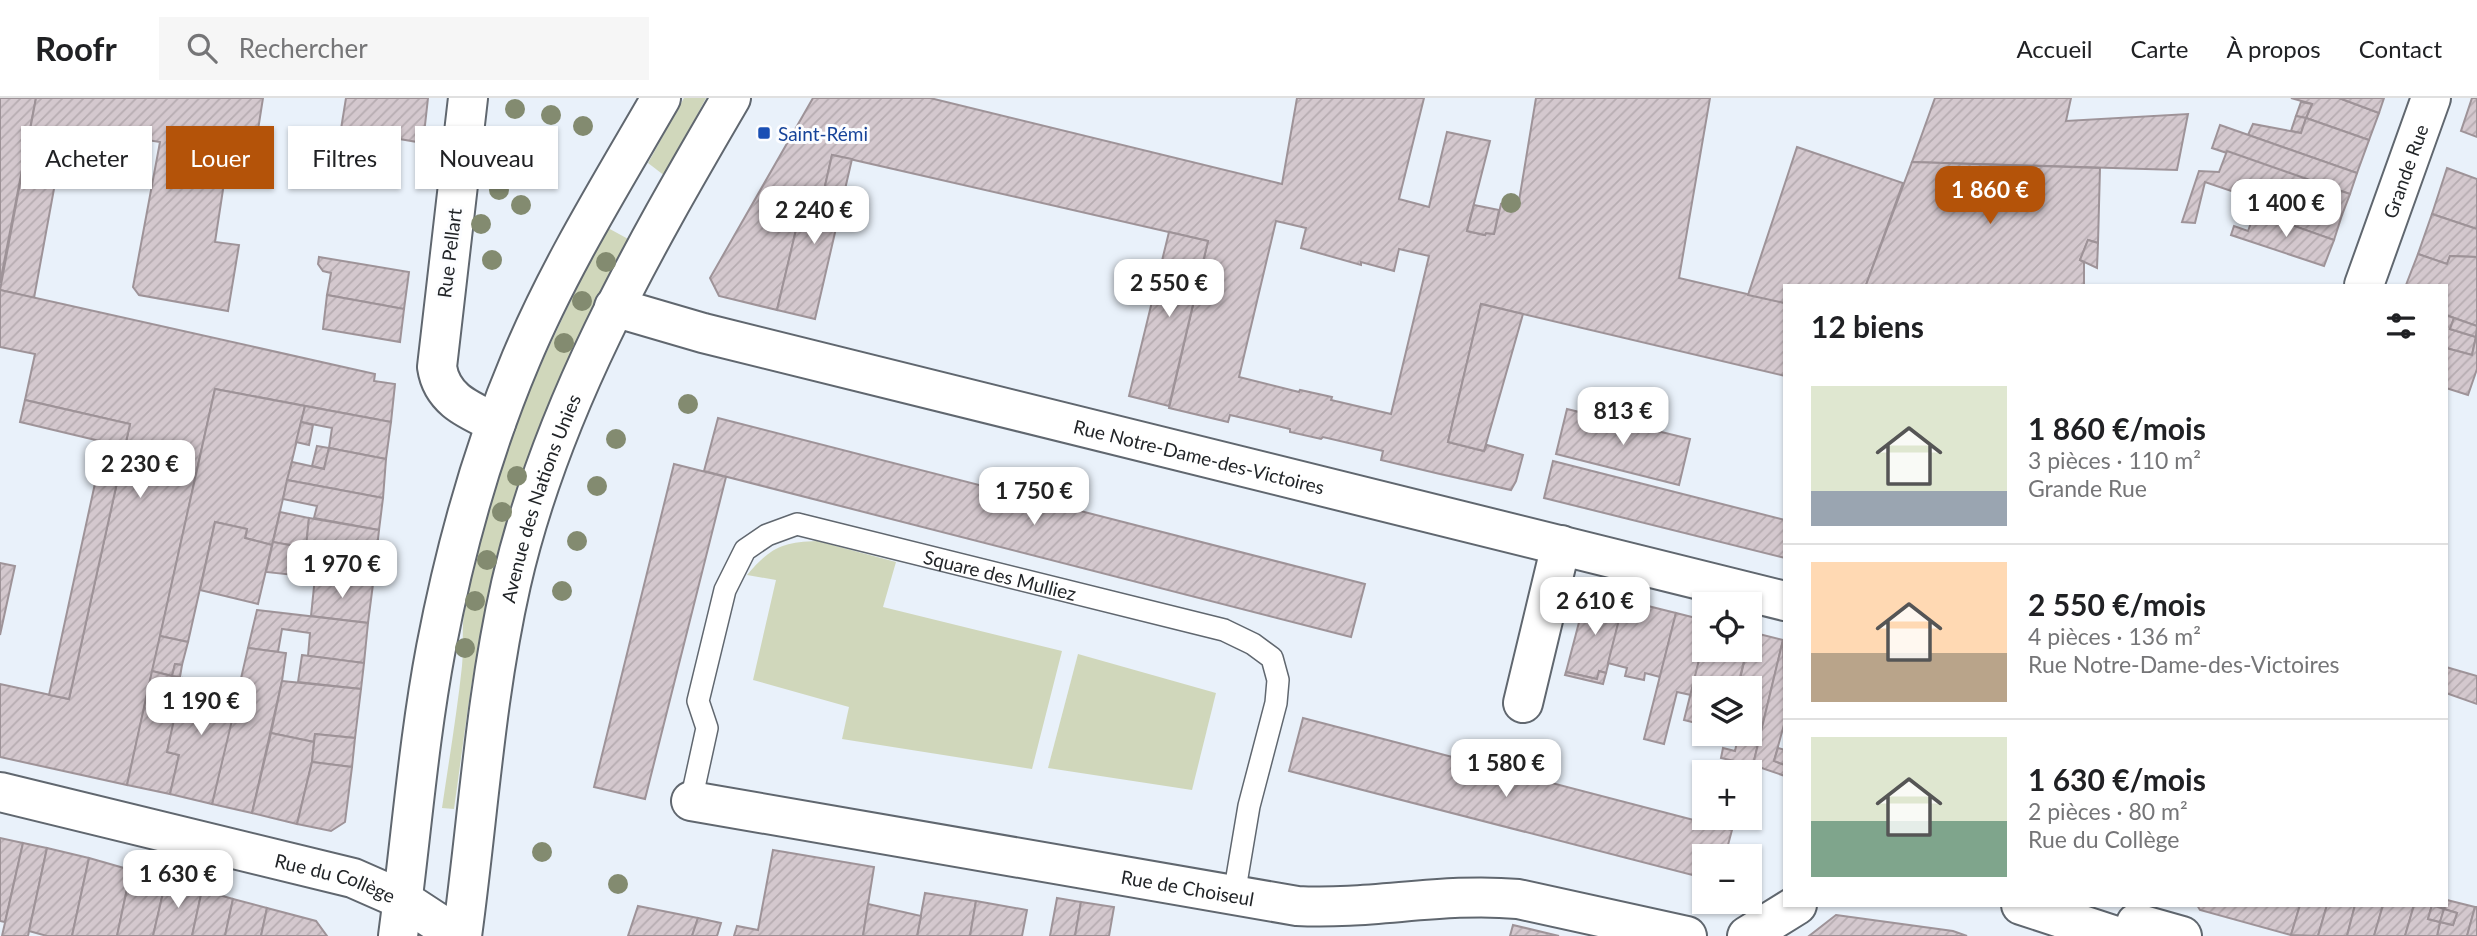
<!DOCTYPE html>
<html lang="fr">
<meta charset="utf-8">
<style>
:root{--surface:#fff;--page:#f6f6f6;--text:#202124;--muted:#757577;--line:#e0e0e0;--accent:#b45309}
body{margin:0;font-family:Lato,sans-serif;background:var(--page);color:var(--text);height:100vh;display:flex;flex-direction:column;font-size:26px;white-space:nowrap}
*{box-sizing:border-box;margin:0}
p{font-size:23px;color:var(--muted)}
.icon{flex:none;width:38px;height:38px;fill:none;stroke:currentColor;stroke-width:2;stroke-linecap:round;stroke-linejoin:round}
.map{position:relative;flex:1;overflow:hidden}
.panel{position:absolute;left:1783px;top:186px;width:665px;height:623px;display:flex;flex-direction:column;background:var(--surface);border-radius:0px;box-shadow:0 2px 5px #0004}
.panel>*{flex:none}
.hud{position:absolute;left:21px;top:28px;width:665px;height:63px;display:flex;gap:14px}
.fabs{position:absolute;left:1692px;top:494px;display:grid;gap:14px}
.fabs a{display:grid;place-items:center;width:70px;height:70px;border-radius:0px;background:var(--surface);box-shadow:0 2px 5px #0004;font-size:35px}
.price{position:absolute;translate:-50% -60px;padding:0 16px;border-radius:14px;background:#fff;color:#222;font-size:23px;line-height:46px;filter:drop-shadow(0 2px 4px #0008)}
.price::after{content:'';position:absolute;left:50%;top:42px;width:21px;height:16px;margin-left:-10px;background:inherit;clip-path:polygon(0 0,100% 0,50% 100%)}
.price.active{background:var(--accent);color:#fff}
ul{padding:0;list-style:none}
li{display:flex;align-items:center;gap:21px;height:175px;padding:0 28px}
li+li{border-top:2px solid var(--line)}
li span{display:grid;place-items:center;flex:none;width:196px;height:140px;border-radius:0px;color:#555}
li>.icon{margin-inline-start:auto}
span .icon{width:84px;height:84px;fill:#fffc;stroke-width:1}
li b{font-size:30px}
h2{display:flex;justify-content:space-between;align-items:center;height:84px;padding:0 28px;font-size:30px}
.chip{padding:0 24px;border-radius:0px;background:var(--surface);box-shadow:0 2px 5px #0004;font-size:24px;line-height:63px}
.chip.active{background:var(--accent);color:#fff}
header{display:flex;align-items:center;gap:42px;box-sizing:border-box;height:98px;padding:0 35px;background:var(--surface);border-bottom:2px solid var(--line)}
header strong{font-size:33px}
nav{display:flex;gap:38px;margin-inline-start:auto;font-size:24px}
.search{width:490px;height:63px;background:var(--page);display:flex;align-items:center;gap:18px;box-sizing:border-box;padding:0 24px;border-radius:0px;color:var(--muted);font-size:26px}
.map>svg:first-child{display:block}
</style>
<header>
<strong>Roofr</strong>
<div class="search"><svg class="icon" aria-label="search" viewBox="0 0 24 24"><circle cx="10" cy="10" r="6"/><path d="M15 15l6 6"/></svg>Rechercher</div>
<nav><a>Accueil</a><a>Carte</a><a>À propos</a><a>Contact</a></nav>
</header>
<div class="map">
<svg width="2477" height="838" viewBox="0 0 2477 838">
<defs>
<pattern id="building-hatch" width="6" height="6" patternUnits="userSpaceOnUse" patternTransform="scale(1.75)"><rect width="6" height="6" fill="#d4c8ce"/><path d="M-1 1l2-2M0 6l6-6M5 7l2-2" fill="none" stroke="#b6acb1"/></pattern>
</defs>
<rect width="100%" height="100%" fill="#e9f1fa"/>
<g fill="#d0d7bb">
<path d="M684,0H706L665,78L648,65Z"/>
<path d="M608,130L630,142C571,242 530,348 498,460C475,541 466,627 454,711L442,710C449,662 457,615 462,568C464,549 461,529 465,510C486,376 546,248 608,130Z"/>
<path d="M817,443L896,464L883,509L1062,553L1032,671L842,641L849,609L753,582L776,482L747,477C770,450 782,444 817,443Z"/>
<path d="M1078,556L1216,595L1192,692L1048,670Z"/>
</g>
<g fill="url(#building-hatch)" stroke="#9e9398" stroke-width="2" fill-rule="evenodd">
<path d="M0,0H36L0,185Z"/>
<path d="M36,0H263L249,89L224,85L215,144L239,147L228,213L139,197L133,189L160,44L73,30L69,51L60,58L34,200L0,192Z"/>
<path d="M346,0H428L423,45L341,31Z"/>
<path d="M813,0H930L1282,86L1297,0H1424L1399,101L1429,109L1447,34L1490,43L1467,133L1485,137L1486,135L1494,136L1501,106L1518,109L1536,0H1710L1679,180L1785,205V278L1481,206L1448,344L1484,353L1487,347L1523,357L1516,383L1511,392L1440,376L1381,362L1383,353L1323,339L1321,341L1290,334V331L1230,317L1228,324L1169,310L1208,143L832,57L818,119L800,115L777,212L719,198L710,180ZM1276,123L1306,130L1301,150L1361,167V164L1394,173L1399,151L1429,158L1391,316L1331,302L1332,299L1300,292L1299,294L1239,279Z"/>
<path d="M1935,0H2071L2066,23L2188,16L2177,72L1912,64Z"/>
<path d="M2291,0H2339L2379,15L2369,42L2306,20L2312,6Z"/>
<path d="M2339,0H2384L2379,15Z"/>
<path d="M2472,0H2477V39L2461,33Z"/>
<path d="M2301,4L2312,6L2306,20L2296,18Z"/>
<path d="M2296,18L2306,20L2301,35L2291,33Z"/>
<path d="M2306,20L2369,42L2357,75L2248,37L2253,26L2301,35Z"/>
<path d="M2220,27L2357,75L2350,96L2212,50Z"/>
<path d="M1797,49L1903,85L1866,187H1785V205L1748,197Z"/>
<path d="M2227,53L2350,96L2342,117L2250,85L2246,98L2205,84L2195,125L2182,124L2199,73L2219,74Z"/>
<path d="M832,57L852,61L815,221L777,212L800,115L818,119Z"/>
<path d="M1912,64L2100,70L2098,145L2088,142L2080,162L2084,164V187H1866Z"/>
<path d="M2447,70L2477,81V131L2432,116Z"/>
<path d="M2259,89L2342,117L2334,142L2251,113Z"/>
<path d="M1474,107L1499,112L1494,136L1486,135L1485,137L1467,133Z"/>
<path d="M2255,114L2334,142L2324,168L2231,137L2234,128L2248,133Z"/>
<path d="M2432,116L2477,131V159L2450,158L2447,166L2418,156Z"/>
<path d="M1169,134L1208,143L1169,308L1129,298Z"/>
<path d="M2088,142L2098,145L2097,170L2080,162Z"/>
<path d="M2418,156L2447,166L2450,158L2477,159V228L2446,217V187H2406Z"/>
<path d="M319,159L409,174L404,211L327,197L331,175L323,173L318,166Z"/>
<path d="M0,192L375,276L374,283L395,286L391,324L215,291L127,687L0,659V586L69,601L130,326L25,302L35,256L0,249Z"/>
<path d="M327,197L404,211L400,244L323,231Z"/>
<path d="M1481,206L1523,216L1484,353L1448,344Z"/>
<path d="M2446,217L2454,220L2450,231L2476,239L2472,257L2446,250Z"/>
<path d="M2454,220L2477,228L2476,239L2450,231Z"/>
<path d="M2477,234V271L2468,297L2446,290V250L2472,257Z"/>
<path d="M215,291L305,308L272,447L245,440L247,431L215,424L188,544L160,538Z"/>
<path d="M25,302L130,326L69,601L49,597L104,344L20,324Z"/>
<path d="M305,308L391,324L386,361L329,350L332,330L301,324Z"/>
<path d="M1567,311L1690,341L1679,387L1556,356Z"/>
<path d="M718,320L1365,486L1351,539L704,373Z"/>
<path d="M301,324L313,327L309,347L296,344Z"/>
<path d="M317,348L329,350L324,371L312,368Z"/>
<path d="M329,350L386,361L383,400L287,382L292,364L324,371Z"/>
<path d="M1553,363L1785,422V460L1544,400Z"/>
<path d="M674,366L726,379L645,701L594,689Z"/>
<path d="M287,382L383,400L379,432L314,420L317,408L283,401Z"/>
<path d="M280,414L309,420L306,450L273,444Z"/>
<path d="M309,420L379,432L373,486L303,478Z"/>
<path d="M215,424L247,431L245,440L272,447L258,506L200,492Z"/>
<path d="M273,444L306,450L303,478L266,474Z"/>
<path d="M0,465L15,468L0,537Z"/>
<path d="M315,479L373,486L368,525L311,518Z"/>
<path d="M1600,496L1624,502L1606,575L1599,573L1597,581L1566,574L1583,509Z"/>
<path d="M1624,502L1676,515L1660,579L1645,575L1644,582L1625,578L1627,570L1608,565Z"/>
<path d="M257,512L368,525L364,565L308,558L310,535L282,531L278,554L248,550Z"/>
<path d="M1676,515L1704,522V542L1691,597L1677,594L1664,646L1644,641Z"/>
<path d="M1751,534L1783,542L1753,667L1721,660L1723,650L1735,653L1739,635H1750V590H1738L1747,551H1750Z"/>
<path d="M160,538L188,544L182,567L175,566L172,578L152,573Z"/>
<path d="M1704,542V551H1747L1738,587L1712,581L1710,587L1722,590H1704V627L1684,622Z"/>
<path d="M1783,542L1785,623L1774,663L1785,667V678L1753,667Z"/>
<path d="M248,550L286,555L282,583L252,715L212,706Z"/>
<path d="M302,557L364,565L361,591L298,584Z"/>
<path d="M175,566L182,567L180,579L172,578Z"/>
<path d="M2446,569L2477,578V606L2446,595Z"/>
<path d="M152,573L172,578L167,598L179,601L167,654L179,657L170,696L127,687Z"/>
<path d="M1599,573L1606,575L1603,586L1565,577L1566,574L1597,581Z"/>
<path d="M183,580L209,586L216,582L228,585L233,591L239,593L212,706L170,696L179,657L167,654Z"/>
<path d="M282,583L361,591L355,640L315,636L314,644L271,635Z"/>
<path d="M1303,620L1732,732L1725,758H1704V780L1289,673Z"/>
<path d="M271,635L314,644L312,664L297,726L252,715Z"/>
<path d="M315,636L355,640L352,669L312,664Z"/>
<path d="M1778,650L1785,652V667L1774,663Z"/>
<path d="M312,664L352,669L345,724L331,733L297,726Z"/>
<path d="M0,740L23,745L5,824L0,823Z"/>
<path d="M23,745L47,750L29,833L28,838H2Z"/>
<path d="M47,750L89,760L72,838H47L29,833Z"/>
<path d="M773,752L874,769L863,838H734L737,828L758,832Z"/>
<path d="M89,760L131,772L117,838H72Z"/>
<path d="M131,772L166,782L153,838H117Z"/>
<path d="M166,782L202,792L192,838H153Z"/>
<path d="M202,792L233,801L225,838H192Z"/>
<path d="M925,795L976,803L970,838H917Z"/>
<path d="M1057,800L1081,804L1075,838H1050Z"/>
<path d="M233,801L267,810L261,838H225Z"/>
<path d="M2447,802L2475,809L2467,838H2437L2440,824L2453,827L2457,815L2444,811Z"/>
<path d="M976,803L1027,812L1022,838H970Z"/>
<path d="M1081,804L1114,809L1109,838H1075Z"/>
<path d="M868,806L921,818L917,838H863Z"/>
<path d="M2197,807H2300L2291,837L2200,812Z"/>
<path d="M2300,807H2327L2318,838L2291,837Z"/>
<path d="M2327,807H2355L2347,838H2318Z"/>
<path d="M2355,807H2383L2374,838H2347Z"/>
<path d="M2383,807H2414L2405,838H2374Z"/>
<path d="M2414,807H2445L2444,811L2432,807L2428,821L2440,824L2437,838H2405Z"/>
<path d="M2432,807L2444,811L2440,824L2428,821Z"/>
<path d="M638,808L698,820L692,838H628Z"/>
<path d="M2475,809H2477V838H2467Z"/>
<path d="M267,810L316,823L327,838H261Z"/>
<path d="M2444,811L2457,815L2453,827L2440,824Z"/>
<path d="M1836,817L1953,833L1967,838H1809Z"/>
<path d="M698,820L721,825L717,838H692Z"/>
<path d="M1513,827L1559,838H1510Z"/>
</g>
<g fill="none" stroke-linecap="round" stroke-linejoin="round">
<g stroke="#60676f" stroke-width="24">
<g id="service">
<path id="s1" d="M691,703L707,630L698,603L725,492L745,452L767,437L797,426L1224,532L1253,546L1272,560L1278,582L1276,605L1249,708L1234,797"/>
</g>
</g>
<g stroke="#60676f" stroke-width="42">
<g id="minor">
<path d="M468,0L437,269C442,302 469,312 496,325"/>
<path id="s2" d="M2364,187L2431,0"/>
<path id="s3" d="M614,209L703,235L1785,503"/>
<path d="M1523,605L1561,447"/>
<path id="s4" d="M691,703L1297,808C1371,812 1444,794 1518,801L1687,838"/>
<path d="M2021,807L2116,838"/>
<path d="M2136,825L2182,838"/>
<path d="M1747,838L1797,807"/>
</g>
</g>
<g stroke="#60676f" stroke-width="42">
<g id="tertiary">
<path id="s5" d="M0,694L353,780L403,802L458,838"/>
</g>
</g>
<g stroke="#60676f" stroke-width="42">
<g id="primary">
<path d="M398,838C411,742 418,645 436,550C455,451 482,353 521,261C559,170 612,85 661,0"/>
<path id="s6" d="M462,838C478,721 485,601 511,486C551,311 641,154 731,0"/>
</g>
</g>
<use href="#service" stroke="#fff" stroke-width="21"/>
<use href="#minor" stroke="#fff" stroke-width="38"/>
<use href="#tertiary" stroke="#fff" stroke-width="38"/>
<use href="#primary" stroke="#fff" stroke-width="38"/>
</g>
<g fill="#838b70">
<circle cx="515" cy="11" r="10"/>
<circle cx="551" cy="17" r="10"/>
<circle cx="583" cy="28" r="10"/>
<circle cx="504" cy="58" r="10"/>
<circle cx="499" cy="92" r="10"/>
<circle cx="1511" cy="105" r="10"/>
<circle cx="521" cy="107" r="10"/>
<circle cx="481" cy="126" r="10"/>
<circle cx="492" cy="162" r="10"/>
<circle cx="606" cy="164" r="10"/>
<circle cx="582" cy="203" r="10"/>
<circle cx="564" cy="245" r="10"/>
<circle cx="688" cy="306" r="10"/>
<circle cx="616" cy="341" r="10"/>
<circle cx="517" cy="378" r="10"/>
<circle cx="597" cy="388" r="10"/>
<circle cx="502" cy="414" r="10"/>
<circle cx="577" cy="443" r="10"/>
<circle cx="487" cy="462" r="10"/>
<circle cx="562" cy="493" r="10"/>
<circle cx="475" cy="503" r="10"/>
<circle cx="465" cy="550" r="10"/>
<circle cx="542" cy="754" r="10"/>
<circle cx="618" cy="786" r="10"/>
</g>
<rect fill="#1a4fb4" stroke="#fcfdff" stroke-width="2.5" x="757" y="28" width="14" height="14" rx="3.5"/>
<g text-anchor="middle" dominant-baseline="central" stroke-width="6" stroke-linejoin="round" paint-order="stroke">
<g font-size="19" fill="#164399" stroke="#fcfdff" text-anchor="start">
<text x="778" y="35">Saint-Rémi</text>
</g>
<g font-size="19" fill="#222528" stroke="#fcfdff">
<text stroke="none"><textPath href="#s2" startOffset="121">Grande Rue</textPath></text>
<text transform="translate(449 155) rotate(-83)">Rue Pellart</text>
<text stroke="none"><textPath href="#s3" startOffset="604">Rue Notre-Dame-des-Victoires</textPath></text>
<text stroke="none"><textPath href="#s6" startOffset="446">Avenue des Nations Unies</textPath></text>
<text stroke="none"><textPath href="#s1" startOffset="530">Square des Mulliez</textPath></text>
<text stroke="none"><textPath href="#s5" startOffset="346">Rue du Collège</textPath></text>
<text stroke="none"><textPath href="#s4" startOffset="504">Rue de Choiseul</textPath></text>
</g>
</g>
</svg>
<div class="fabs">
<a><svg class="icon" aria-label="locate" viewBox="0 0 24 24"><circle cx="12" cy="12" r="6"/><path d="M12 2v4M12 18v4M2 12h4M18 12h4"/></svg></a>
<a><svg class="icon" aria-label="layers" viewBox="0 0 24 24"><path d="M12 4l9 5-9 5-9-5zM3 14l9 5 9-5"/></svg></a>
<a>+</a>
<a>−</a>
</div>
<b class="price active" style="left:1990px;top:128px">1 860 €</b>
<b class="price" style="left:2286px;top:141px">1 400 €</b>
<b class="price" style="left:814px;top:148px">2 240 €</b>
<b class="price" style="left:1169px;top:221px">2 550 €</b>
<b class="price" style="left:1623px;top:349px">813 €</b>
<b class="price" style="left:140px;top:402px">2 230 €</b>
<b class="price" style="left:1034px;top:429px">1 750 €</b>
<b class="price" style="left:342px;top:502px">1 970 €</b>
<b class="price" style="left:1595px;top:539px">2 610 €</b>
<b class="price" style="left:201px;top:639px">1 190 €</b>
<b class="price" style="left:1506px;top:701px">1 580 €</b>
<b class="price" style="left:178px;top:812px">1 630 €</b>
<div class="hud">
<a class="chip">Acheter</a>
<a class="chip active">Louer</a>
<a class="chip">Filtres</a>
<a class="chip">Nouveau</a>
</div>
<section class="panel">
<h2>12 biens<svg class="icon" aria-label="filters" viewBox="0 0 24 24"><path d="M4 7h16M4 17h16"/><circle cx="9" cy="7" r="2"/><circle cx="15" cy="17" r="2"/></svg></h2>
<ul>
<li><span style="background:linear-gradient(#dfe7d0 75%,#9aa5b1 0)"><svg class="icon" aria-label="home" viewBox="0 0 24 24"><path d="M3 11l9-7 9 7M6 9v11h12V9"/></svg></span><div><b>1 860 €/mois</b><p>3 pièces · 110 m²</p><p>Grande Rue</p></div></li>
<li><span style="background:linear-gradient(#ffd9b3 65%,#b9a48a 0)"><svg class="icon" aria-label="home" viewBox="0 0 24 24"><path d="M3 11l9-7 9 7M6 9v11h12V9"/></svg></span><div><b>2 550 €/mois</b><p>4 pièces · 136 m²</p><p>Rue Notre-Dame-des-Victoires</p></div></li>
<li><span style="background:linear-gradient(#dfe7d0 60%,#7fa58c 0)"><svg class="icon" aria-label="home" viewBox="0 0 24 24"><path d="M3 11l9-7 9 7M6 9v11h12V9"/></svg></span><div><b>1 630 €/mois</b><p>2 pièces · 80 m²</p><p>Rue du Collège</p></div></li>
</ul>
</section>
</div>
